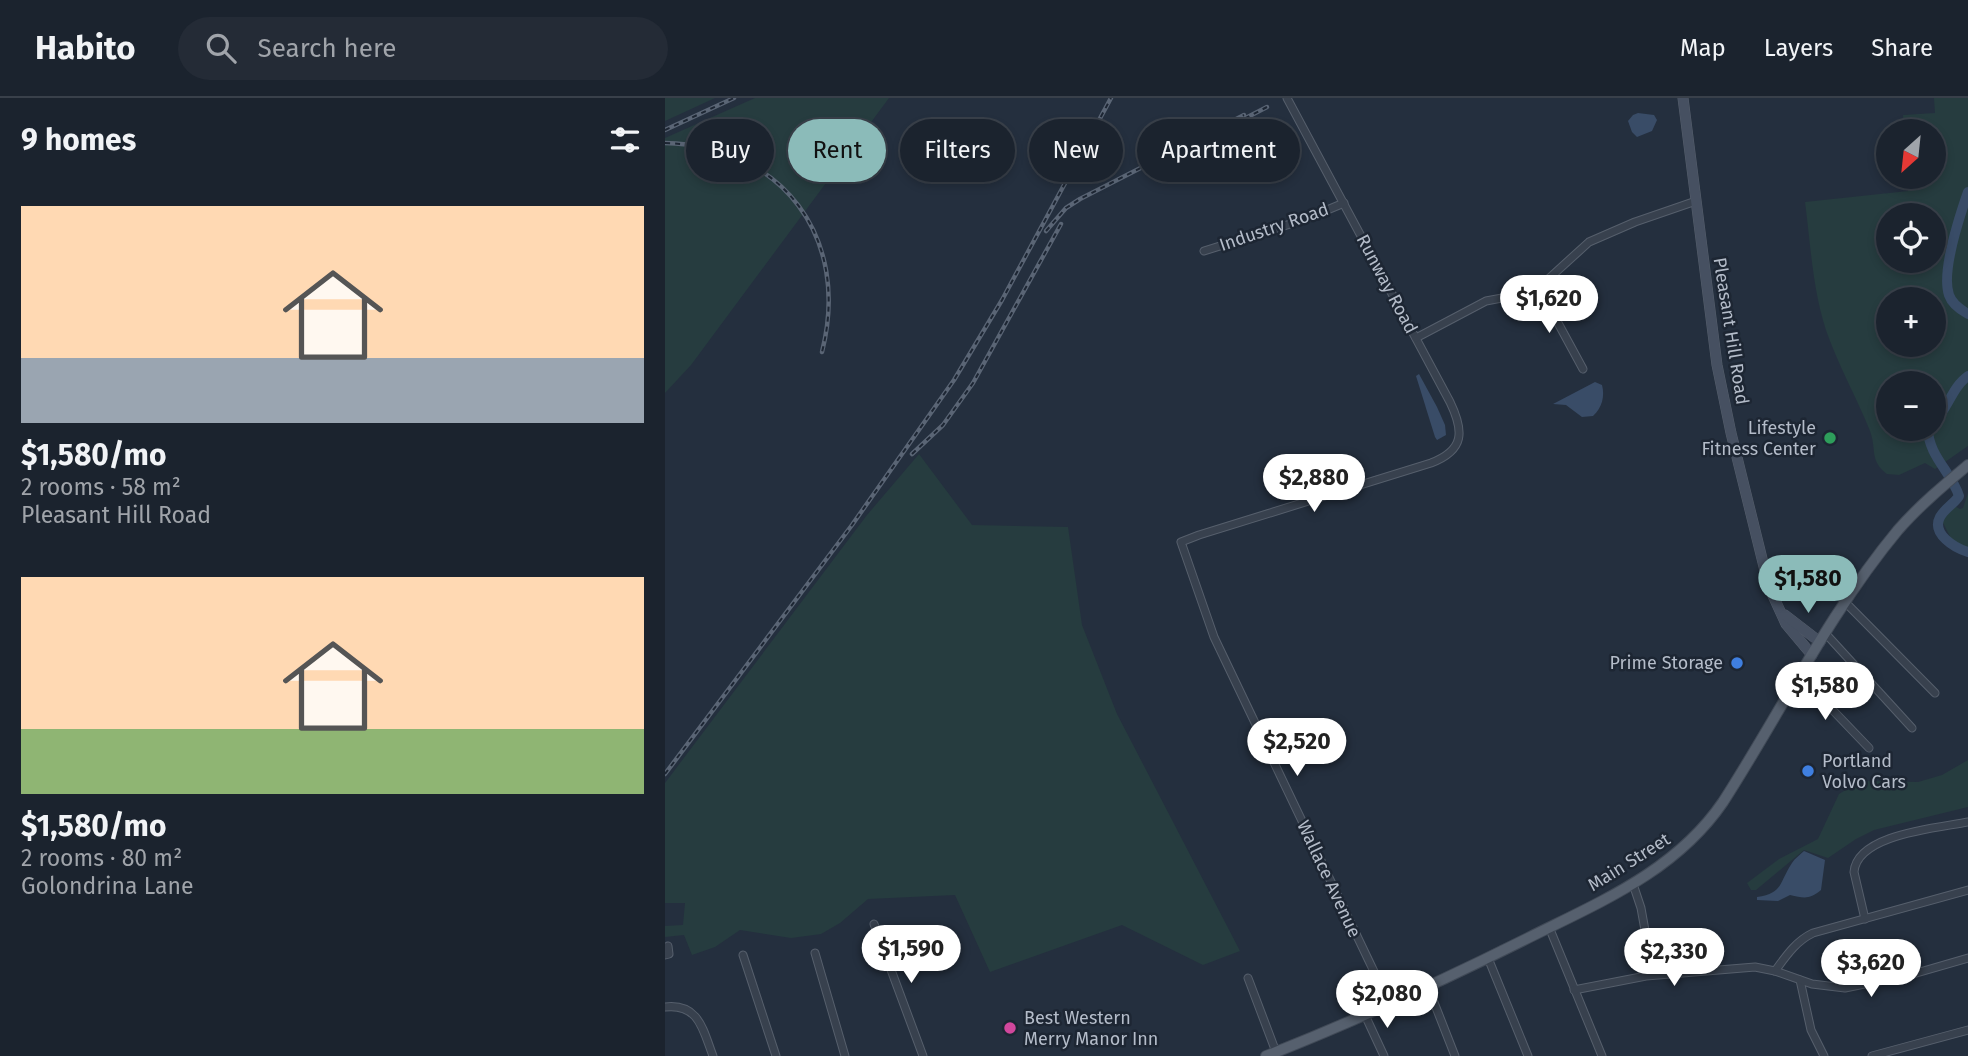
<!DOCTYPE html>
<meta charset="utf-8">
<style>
:root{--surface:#1b232e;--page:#242b36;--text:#f1f3f6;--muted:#a0a4aa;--line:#39404a;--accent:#8bbbb9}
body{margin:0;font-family:"Fira Sans",sans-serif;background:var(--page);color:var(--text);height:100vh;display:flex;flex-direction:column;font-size:26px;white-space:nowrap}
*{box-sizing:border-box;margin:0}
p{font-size:23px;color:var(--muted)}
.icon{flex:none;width:38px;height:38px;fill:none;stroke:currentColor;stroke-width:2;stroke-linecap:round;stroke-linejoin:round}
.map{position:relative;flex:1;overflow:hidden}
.sheet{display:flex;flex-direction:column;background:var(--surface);width:665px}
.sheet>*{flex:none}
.hud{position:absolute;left:21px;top:21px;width:665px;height:63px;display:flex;gap:14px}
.needle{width:46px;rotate:207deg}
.controls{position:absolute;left:1211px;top:21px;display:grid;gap:14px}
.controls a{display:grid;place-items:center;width:70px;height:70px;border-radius:50%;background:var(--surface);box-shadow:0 4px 10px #0003,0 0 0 2px var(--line);font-size:35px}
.price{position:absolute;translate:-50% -60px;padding:0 16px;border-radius:24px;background:#fff;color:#222;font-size:23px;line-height:46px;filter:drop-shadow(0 2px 4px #0008)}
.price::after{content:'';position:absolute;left:50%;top:42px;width:21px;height:16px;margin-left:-10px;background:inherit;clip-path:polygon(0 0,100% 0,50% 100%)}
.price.on{background:var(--accent);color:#111}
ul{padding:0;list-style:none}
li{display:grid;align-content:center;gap:14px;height:371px;padding:0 21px}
li span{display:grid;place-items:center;height:217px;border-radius:0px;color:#555}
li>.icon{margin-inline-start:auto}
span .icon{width:126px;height:126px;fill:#fffc;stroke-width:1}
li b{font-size:30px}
h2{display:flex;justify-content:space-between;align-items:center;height:84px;padding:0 21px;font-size:30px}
.tag{padding:0 24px;border-radius:32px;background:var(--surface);box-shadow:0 4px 10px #0003,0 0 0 2px var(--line);font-size:24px;line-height:63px}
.tag.on{background:var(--accent);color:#111}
header{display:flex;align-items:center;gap:42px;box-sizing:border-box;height:98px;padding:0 35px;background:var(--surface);border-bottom:2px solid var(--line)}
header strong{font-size:33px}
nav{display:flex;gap:38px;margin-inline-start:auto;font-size:24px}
.search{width:490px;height:63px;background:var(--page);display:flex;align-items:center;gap:18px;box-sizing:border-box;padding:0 24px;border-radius:38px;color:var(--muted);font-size:26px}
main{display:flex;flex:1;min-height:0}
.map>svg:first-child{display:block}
</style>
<header>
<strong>Habito</strong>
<div class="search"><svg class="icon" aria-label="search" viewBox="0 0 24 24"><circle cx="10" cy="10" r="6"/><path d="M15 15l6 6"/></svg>Search here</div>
<nav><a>Map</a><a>Layers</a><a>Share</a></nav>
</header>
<main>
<section class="sheet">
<h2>9 homes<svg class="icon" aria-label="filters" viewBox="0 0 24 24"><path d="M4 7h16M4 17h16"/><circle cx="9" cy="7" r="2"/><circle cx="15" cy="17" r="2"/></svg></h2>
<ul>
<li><span style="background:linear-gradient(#ffd9b3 70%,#9aa5b1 0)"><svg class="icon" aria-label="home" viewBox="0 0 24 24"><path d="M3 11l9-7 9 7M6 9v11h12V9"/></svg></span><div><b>$1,580/mo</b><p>2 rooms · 58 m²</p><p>Pleasant Hill Road</p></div></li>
<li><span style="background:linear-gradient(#ffd9b3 70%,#8fb573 0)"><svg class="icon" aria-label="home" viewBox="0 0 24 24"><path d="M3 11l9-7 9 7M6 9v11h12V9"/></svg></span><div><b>$1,580/mo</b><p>2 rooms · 80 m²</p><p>Golondrina Lane</p></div></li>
</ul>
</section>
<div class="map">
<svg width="1303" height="958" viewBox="0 0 1303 958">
<rect width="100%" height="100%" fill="#242f3e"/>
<g fill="#263c3f" fill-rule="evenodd">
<path d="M0,0H50L0,23Z"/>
<path d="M90,0H224L26,267L0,295V40Z"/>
<path d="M1269,0H1303V348L1270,371L1260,365L1234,377L1222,376C1204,362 1212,352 1205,333C1193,303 1177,274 1165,243C1148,200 1146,150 1140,104L1243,93L1242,79H1269V33H1239L1238,17L1270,15ZM1223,117H1269V163H1223ZM1269,201V247H1223V201ZM1269,285V331H1223V285Z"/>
<path d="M254,356L307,427L403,429L417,527L452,616L575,853L538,867L457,827L325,874L290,797L203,801L175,825L156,836L126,840L75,832L50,849L27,857L19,837L0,839V828L18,827L20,805H0V685L202,417Z"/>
<path d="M1303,395V452L1288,444L1277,423L1279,417L1288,407L1295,411L1298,410Z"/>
<path d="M1303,662V709L1209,732L1191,741L1163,760L1139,752L1091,792H1086L1082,785L1114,761L1153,741L1174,696L1184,690L1199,683L1253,684L1277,677Z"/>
</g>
<g fill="#394c67">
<path d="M973,15L989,17L992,22L987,33L972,39L967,34L963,23L968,17Z"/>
<path d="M754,276L772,309L780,327L781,337L772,342L770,339L751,278Z"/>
<path d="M930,284L937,287C940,298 937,310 928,318L917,319L901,307L888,306Z"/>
<path d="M1139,753L1160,762L1156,792C1144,802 1139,800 1125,797L1113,803L1092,802V799C1119,795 1114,784 1127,765C1130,760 1135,757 1139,753Z"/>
</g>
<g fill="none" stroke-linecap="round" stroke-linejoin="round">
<g stroke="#394c67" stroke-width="10">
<path d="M1303,94C1295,117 1276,174 1284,197C1287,206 1296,212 1303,216"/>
<path d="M1269,324C1283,311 1287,289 1303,278"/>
<path d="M1263,331C1263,357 1287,375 1294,398C1289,406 1280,410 1275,419C1266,436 1290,450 1303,454"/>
</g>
<g stroke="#565f6c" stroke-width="9">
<g id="street">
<path d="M622,0L785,304C799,333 800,352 766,365L534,437L516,444L549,539L725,907"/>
<path d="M539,153L638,122L679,105"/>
<path d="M874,190L918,271"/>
<path d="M751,240L821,203L869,194L924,144L970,124L1031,103"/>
<path d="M1181,505L1270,595"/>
<path d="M1161,536L1247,630"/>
<path d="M1135,578L1204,650"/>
<path d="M968,786L976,810L988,877"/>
<path d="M1200,821L1189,774C1192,736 1273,730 1303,724"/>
<path d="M209,826L258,958"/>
<path d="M884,829L937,958"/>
<path d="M150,855L180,958"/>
<path d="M0,857L4,856L3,848"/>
<path d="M78,857L111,958"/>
<path d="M823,860L863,958"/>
<path d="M1110,873C1121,858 1131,843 1148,835L1303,792"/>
<path d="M583,880L611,954"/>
<path d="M1135,882L1146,932L1159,958"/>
<path d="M763,889L790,958"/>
<path d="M909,892L981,878L1090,869L1110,873L1147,886L1180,890L1248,876L1303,860"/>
<path d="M0,909C34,905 38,932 48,958"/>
<path d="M700,917L719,958"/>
<path d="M1207,958L1303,932"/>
</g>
</g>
<g stroke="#565f6c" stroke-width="11">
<g id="secondary">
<path d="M1018,0L1052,267L1066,335L1104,489L1121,526L1147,557"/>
<path d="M1120,517L1155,544"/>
</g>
</g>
<g stroke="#414a57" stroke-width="12">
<path id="primary" d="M601,958C690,923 777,883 863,840C935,804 1011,773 1058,704C1116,614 1164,515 1233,432C1254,408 1279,387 1303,367"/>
</g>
<use href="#street" stroke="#38414e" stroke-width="7"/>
<use href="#secondary" stroke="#465061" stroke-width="10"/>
<use href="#primary" stroke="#56606e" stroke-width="10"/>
<g stroke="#5a6575" stroke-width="4.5">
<g id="rail">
<path d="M571,25L602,9"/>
<path d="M0,32L69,0"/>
<path d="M0,45C118,48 186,140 157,254"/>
<path d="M381,133L401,110L415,101L579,17"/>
<path d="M247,356L278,327L308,285L396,126"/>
<path d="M0,676L187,427L289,282L337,202L446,0"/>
</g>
</g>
<use href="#rail" stroke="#1d2633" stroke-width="2" stroke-dasharray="5" stroke-linecap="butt"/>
</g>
<circle fill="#2e9e5b" stroke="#1d2633" stroke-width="2.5" cx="1165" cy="340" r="7"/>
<g fill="#3f7fe0" stroke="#1d2633" stroke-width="2.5">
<circle cx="1072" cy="565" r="7"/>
<circle cx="1143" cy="673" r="7"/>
</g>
<circle fill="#d1479c" stroke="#1d2633" stroke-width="2.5" cx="345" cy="930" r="7"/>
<g text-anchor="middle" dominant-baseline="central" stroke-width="5" stroke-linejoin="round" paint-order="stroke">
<g font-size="18" fill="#b4bcc9" stroke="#1d2633">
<text transform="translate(609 129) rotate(-19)">Industry Road</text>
<text transform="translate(722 186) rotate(62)">Runway Road</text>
<text transform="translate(1066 233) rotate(81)">Pleasant Hill Road</text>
<text transform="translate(964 764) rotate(-32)">Main Street</text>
<text transform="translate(664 781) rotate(65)">Wallace Avenue</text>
</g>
<g font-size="18" fill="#b4bcc9" stroke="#1d2633" text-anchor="end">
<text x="1151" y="330">Lifestyle<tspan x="1151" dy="21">Fitness Center</tspan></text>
<text x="1058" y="565">Prime Storage</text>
<text x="1157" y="663" text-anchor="start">Portland<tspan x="1157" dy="21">Volvo Cars</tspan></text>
<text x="359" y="920" text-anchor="start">Best Western<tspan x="359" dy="21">Merry Manor Inn</tspan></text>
</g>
</g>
</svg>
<div class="controls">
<a><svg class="needle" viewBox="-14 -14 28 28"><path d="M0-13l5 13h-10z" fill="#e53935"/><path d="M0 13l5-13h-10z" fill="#a0a4aa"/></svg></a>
<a><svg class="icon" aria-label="locate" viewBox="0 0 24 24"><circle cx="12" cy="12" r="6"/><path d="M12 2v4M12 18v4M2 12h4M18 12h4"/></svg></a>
<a>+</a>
<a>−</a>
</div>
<b class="price" style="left:884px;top:237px">$1,620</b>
<b class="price" style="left:649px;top:416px">$2,880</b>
<b class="price on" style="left:1143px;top:517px">$1,580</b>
<b class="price" style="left:1160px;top:624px">$1,580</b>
<b class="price" style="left:632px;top:680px">$2,520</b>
<b class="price" style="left:246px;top:887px">$1,590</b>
<b class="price" style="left:1009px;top:890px">$2,330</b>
<b class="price" style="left:1206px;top:901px">$3,620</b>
<b class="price" style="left:722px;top:932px">$2,080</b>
<div class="hud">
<a class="tag">Buy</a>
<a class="tag on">Rent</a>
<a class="tag">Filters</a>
<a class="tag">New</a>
<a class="tag">Apartment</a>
</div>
</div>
</main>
